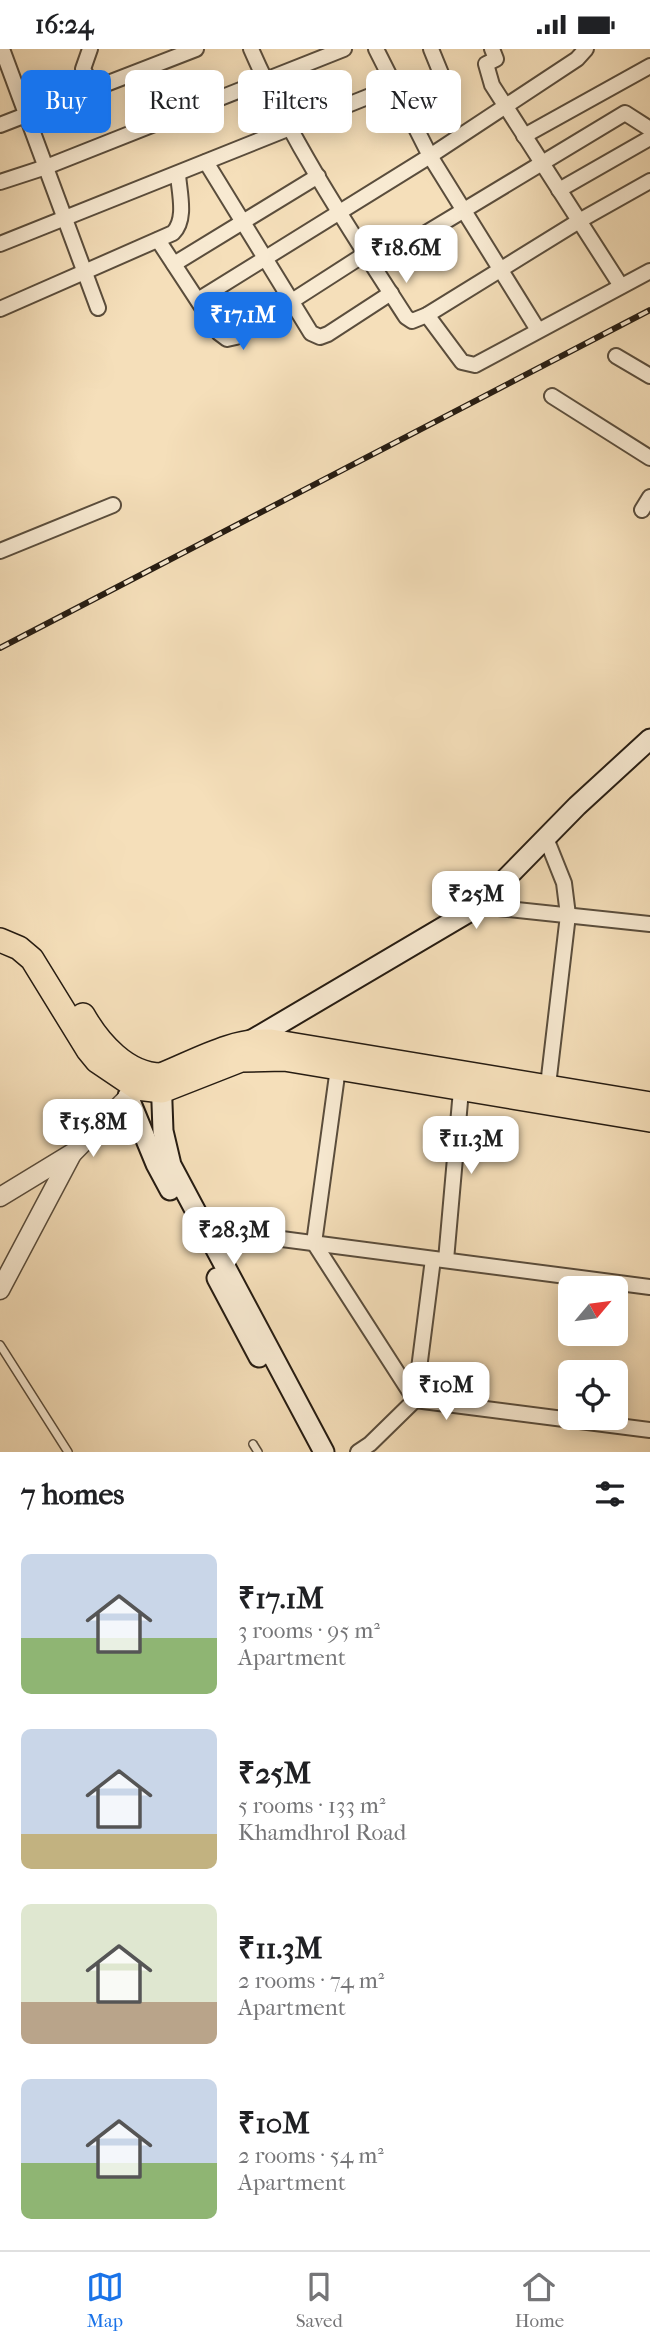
<!DOCTYPE html>
<meta charset="utf-8">
<style>
:root{--surface:#fff;--page:#f6f6f6;--text:#202124;--muted:#757577;--line:#e0e0e0;--accent:#1a73e8}
body{margin:0;font-family:"IM FELL French Canon",serif;background:var(--page);color:var(--text);height:100vh;display:flex;flex-direction:column;font-size:26px;white-space:nowrap}
*{box-sizing:border-box;margin:0}
p{font-size:23px;color:var(--muted)}
.icon{flex:none;width:38px;height:38px;fill:none;stroke:currentColor;stroke-width:2;stroke-linecap:round;stroke-linejoin:round}
.map{position:relative;height:1403px;overflow:hidden}
.side{display:flex;flex-direction:column;background:var(--surface);flex:1}
.side>*{flex:none}
.hud{position:absolute;left:21px;top:21px;width:609px;height:63px;display:flex;gap:14px}
.needle{width:46px;rotate:61deg}
.controls{position:absolute;left:558px;top:1227px;display:grid;gap:14px}
.controls a{display:grid;place-items:center;width:70px;height:70px;border-radius:10px;background:var(--surface);box-shadow:0 4px 18px #0003;font-size:35px}
.price{position:absolute;translate:-50% -60px;padding:0 16px;border-radius:14px;background:#fff;color:#222;font-size:23px;line-height:46px;filter:drop-shadow(0 2px 4px #0008)}
.price::after{content:'';position:absolute;left:50%;top:42px;width:21px;height:16px;margin-left:-10px;background:inherit;clip-path:polygon(0 0,100% 0,50% 100%)}
.price.selected{background:var(--accent);color:#fff}
ul{padding:0;list-style:none}
li{display:flex;align-items:center;gap:21px;height:175px;padding:0 21px}
li span{display:grid;place-items:center;flex:none;width:196px;height:140px;border-radius:10px;color:#555}
li>.icon{margin-inline-start:auto}
span .icon{width:84px;height:84px;fill:#fffc;stroke-width:1}
li b{font-size:30px}
h2{display:flex;justify-content:space-between;align-items:center;height:84px;padding:0 21px;font-size:30px}
.chip{padding:0 24px;border-radius:10px;background:var(--surface);box-shadow:0 4px 18px #0003;font-size:24px;line-height:63px}
.chip.selected{background:var(--accent);color:#fff}
.status{display:flex;justify-content:space-between;align-items:center;height:49px;padding:0 35px;background:var(--surface);direction:ltr}
.status svg{height:19px;fill:currentColor}
.tab-bar{display:flex;justify-content:space-around;align-items:center;height:98px;border-top:2px solid var(--line);background:var(--surface);font-size:19px;color:var(--muted)}
.tab-bar a{display:grid;justify-items:center;gap:4px}
.tab-bar .selected{color:var(--accent)}
.map>svg:first-child{display:block}
</style>
<div class="status"><b>16:24</b><svg viewBox="0 0 49 12"><path d="M0 12V9h3v3zM5 12V6h3v6zM10 12V3h3v9zM15 12V0h3v12zM26 1h20v11H26zM47 4h2v5h-2z"/></svg></div>
<div class="map">
<svg width="650" height="1403" viewBox="0 0 650 1403">
<rect width="100%" height="100%" fill="#f5dfba"/>
<filter id="stains"><feTurbulence type="fractalNoise" baseFrequency=".00286" numOctaves="4"/><feColorMatrix values="0 0 0 0 .2 0 0 0 0 .09 0 0 0 0 .02 0 0 0 .5 -.17"/></filter>
<radialGradient id="worn" r=".72"><stop offset=".6" stop-color="#630" stop-opacity="0"/><stop offset="1" stop-color="#630" stop-opacity=".3"/></radialGradient>
<g fill="none" stroke-linecap="round" stroke-linejoin="round">
<g stroke="#5a4d3c" stroke-width="10">
<g id="service">
<path d="M0,1296L68,1403"/>
<path d="M253,1395L258,1403"/>
</g>
</g>
<g stroke="#5a4d3c" stroke-width="18">
<g id="minor">
<path d="M2,0L98,259"/>
<path d="M90,0L83,20L94,40"/>
<path d="M251,0C292,94 350,181 406,268L412,272L427,266L579,172L650,132"/>
<path d="M376,0L430,107L538,281"/>
<path d="M431,0L442,27"/>
<path d="M492,0L496,10L486,15L492,36L621,237"/>
<path d="M0,76L196,0"/>
<path d="M524,87L650,17"/>
<path d="M206,113L311,284L320,288L328,285L391,244"/>
<path d="M0,133L46,118L344,0"/>
<path d="M559,141L650,89"/>
<path d="M158,191L219,284L227,290L236,288L365,205"/>
<path d="M0,195L395,37"/>
<path d="M174,215L318,127"/>
<path d="M373,216L625,64L650,80"/>
<path d="M198,251L430,107L577,10L586,0"/>
<path d="M0,260L173,184C187,170 179,143 178,125"/>
<path d="M427,266L462,313L475,316L650,222"/>
<path d="M616,307L650,327"/>
<path d="M552,347L650,409"/>
<path d="M642,461L650,448"/>
<path d="M0,502L113,456"/>
<path d="M546,789L564,834L568,866L547,1045"/>
<path d="M479,857L650,875"/>
<path d="M338,1019L314,1194L415,1351L370,1395L358,1403"/>
<path d="M205,1180L650,1238"/>
<path d="M433,1210L415,1351L650,1381"/>
<path d="M446,1211L461,1041"/>
</g>
</g>
<g stroke="#5a4d3c" stroke-width="21">
<g id="tertiary">
<path d="M0,1148L74,1103L138,1038"/>
<path d="M0,1241L72,1105"/>
</g>
</g>
<g stroke="#261c12" stroke-width="23">
<g id="secondary">
<path d="M250,995L252,991L479,857L577,757L650,690"/>
<path d="M161,1027L163,1082L171,1116L324,1403"/>
<path d="M128,1047L156,1115L170,1141"/>
<path d="M217,1229L259,1308"/>
</g>
</g>
<g stroke="#261c12" stroke-width="26">
<g id="primary">
<path d="M0,891L19,899L32,910L88,1001L97,1012L137,1039L162,1042L241,1011L284,1010L650,1071"/>
<path d="M83,966C99,994 127,1026 161,1026C196,1012 233,990 271,992L650,1055"/>
</g>
</g>
<use href="#service" stroke="#f8ead2" stroke-width="7"/>
<use href="#minor" stroke="#f8ead2" stroke-width="14"/>
<use href="#tertiary" stroke="#f8ead2" stroke-width="18"/>
<use href="#secondary" stroke="#f8ead2" stroke-width="19"/>
<use href="#primary" stroke="#f5dfba" stroke-width="23"/>
<g stroke="#261c12" stroke-width="6">
<path id="rail" d="M0,599L650,261"/>
</g>
<use href="#rail" stroke="#f8ead2" stroke-width="3.5" stroke-dasharray="10" stroke-linecap="butt"/>
</g>
<rect width="100%" height="100%" filter="url(#stains)"/>
<rect width="100%" height="100%" fill="url(#worn)"/>
</svg>
<div class="controls">
<a><svg class="needle" viewBox="-14 -14 28 28"><path d="M0-13l5 13h-10z" fill="#e53935"/><path d="M0 13l5-13h-10z" fill="#757577"/></svg></a>
<a><svg class="icon" aria-label="locate" viewBox="0 0 24 24"><circle cx="12" cy="12" r="6"/><path d="M12 2v4M12 18v4M2 12h4M18 12h4"/></svg></a>
</div>
<b class="price" style="left:406px;top:236px">₹18.6M</b>
<b class="price selected" style="left:243px;top:303px">₹17.1M</b>
<b class="price" style="left:476px;top:882px">₹25M</b>
<b class="price" style="left:93px;top:1110px">₹15.8M</b>
<b class="price" style="left:471px;top:1127px">₹11.3M</b>
<b class="price" style="left:234px;top:1218px">₹28.3M</b>
<b class="price" style="left:446px;top:1373px">₹10M</b>
<div class="hud">
<a class="chip selected">Buy</a>
<a class="chip">Rent</a>
<a class="chip">Filters</a>
<a class="chip">New</a>
</div>
</div>
<section class="side">
<h2>7 homes<svg class="icon" aria-label="filters" viewBox="0 0 24 24"><path d="M4 7h16M4 17h16"/><circle cx="9" cy="7" r="2"/><circle cx="15" cy="17" r="2"/></svg></h2>
<ul>
<li><span style="background:linear-gradient(#c9d6e8 60%,#8fb573 0)"><svg class="icon" aria-label="home" viewBox="0 0 24 24"><path d="M3 11l9-7 9 7M6 9v11h12V9"/></svg></span><div><b>₹17.1M</b><p>3 rooms · 95 m²</p><p>Apartment</p></div></li>
<li><span style="background:linear-gradient(#c9d6e8 75%,#c2b280 0)"><svg class="icon" aria-label="home" viewBox="0 0 24 24"><path d="M3 11l9-7 9 7M6 9v11h12V9"/></svg></span><div><b>₹25M</b><p>5 rooms · 133 m²</p><p>Khamdhrol Road</p></div></li>
<li><span style="background:linear-gradient(#dfe7d0 70%,#b9a48a 0)"><svg class="icon" aria-label="home" viewBox="0 0 24 24"><path d="M3 11l9-7 9 7M6 9v11h12V9"/></svg></span><div><b>₹11.3M</b><p>2 rooms · 74 m²</p><p>Apartment</p></div></li>
<li><span style="background:linear-gradient(#c9d6e8 60%,#8fb573 0)"><svg class="icon" aria-label="home" viewBox="0 0 24 24"><path d="M3 11l9-7 9 7M6 9v11h12V9"/></svg></span><div><b>₹10M</b><p>2 rooms · 54 m²</p><p>Apartment</p></div></li>
</ul>
</section>
<nav class="tab-bar">
<a class="selected"><svg class="icon" aria-label="map" viewBox="0 0 24 24"><path d="M3 6l6-2 6 2 6-2v14l-6 2-6-2-6 2zM9 4v14M15 6v14"/></svg>Map</a>
<a><svg class="icon" aria-label="saved" viewBox="0 0 24 24"><path d="M7 4h10v16l-5-4-5 4z"/></svg>Saved</a>
<a><svg class="icon" aria-label="home" viewBox="0 0 24 24"><path d="M3 11l9-7 9 7M6 9v11h12V9"/></svg>Home</a>
</nav>
